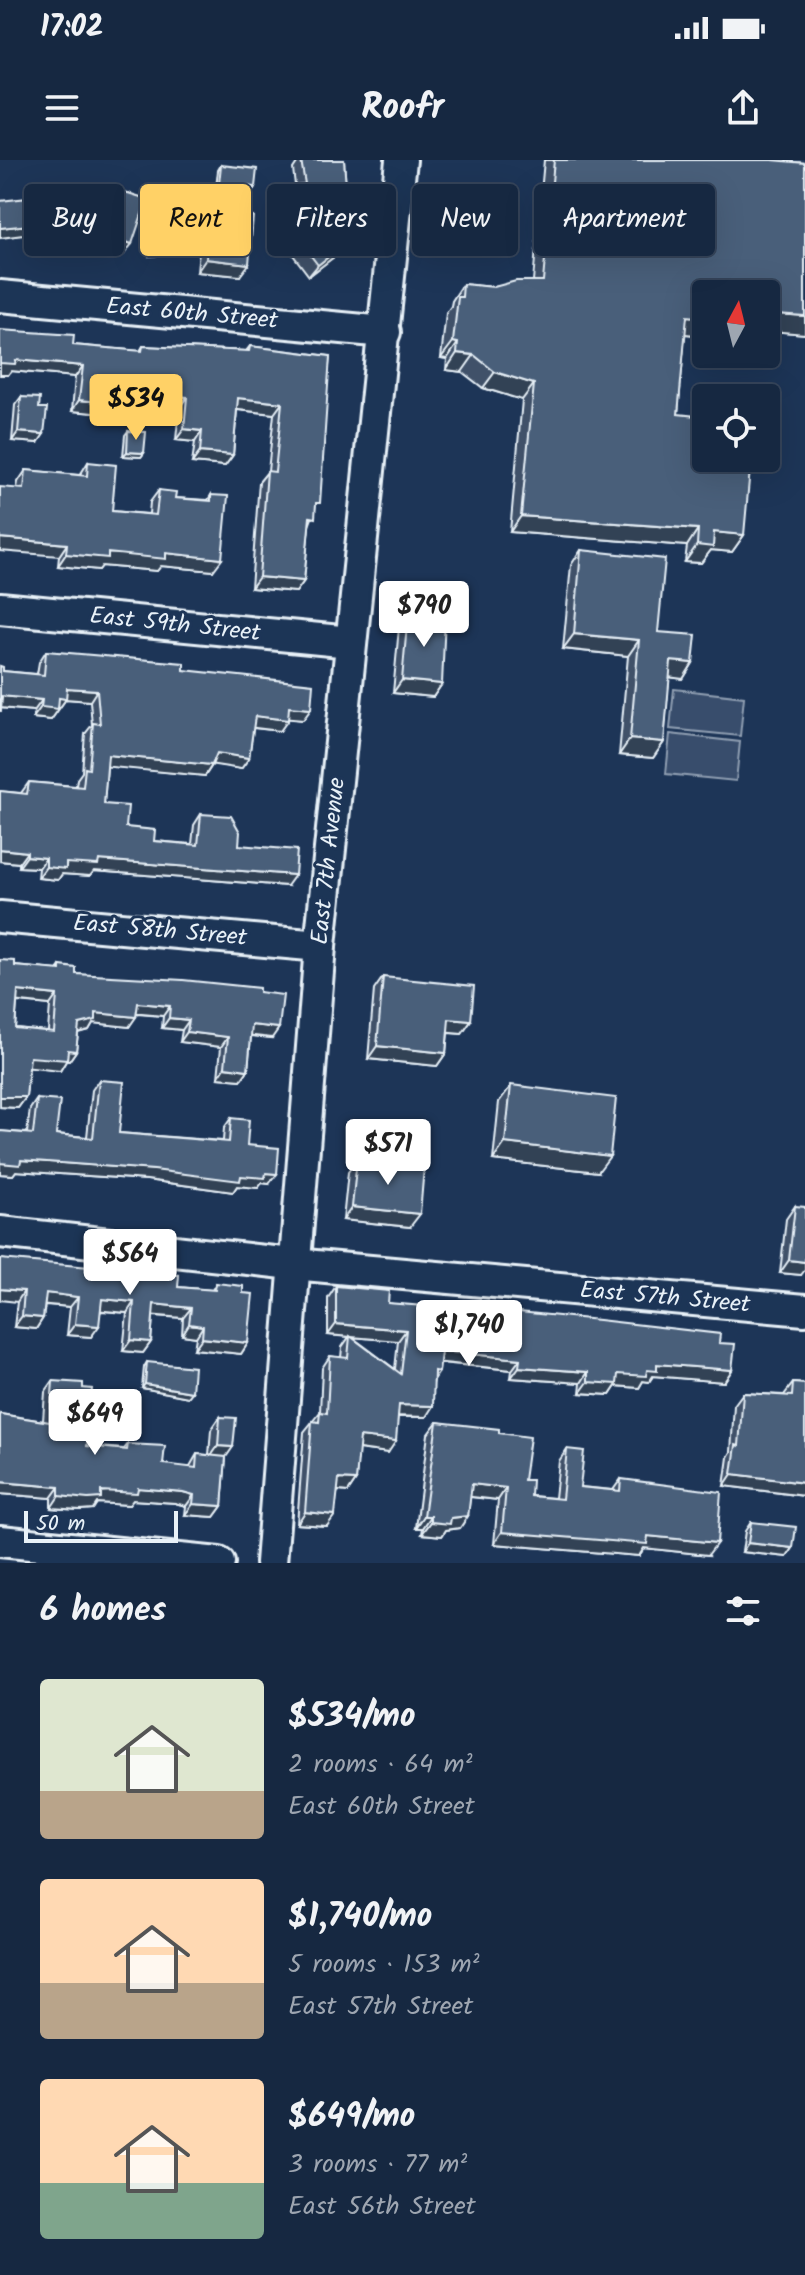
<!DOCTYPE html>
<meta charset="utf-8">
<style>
:root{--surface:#162841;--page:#23344c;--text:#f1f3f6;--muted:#9ea6b1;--line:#35445a;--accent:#ffd166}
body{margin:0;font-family:Kalam,sans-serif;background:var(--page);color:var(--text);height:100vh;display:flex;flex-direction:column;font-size:30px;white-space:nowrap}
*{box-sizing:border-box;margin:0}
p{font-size:26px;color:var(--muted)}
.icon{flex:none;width:44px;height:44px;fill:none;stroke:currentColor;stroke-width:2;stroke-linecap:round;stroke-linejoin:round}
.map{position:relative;height:1403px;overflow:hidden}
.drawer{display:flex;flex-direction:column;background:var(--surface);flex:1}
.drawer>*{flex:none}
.banner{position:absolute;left:24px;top:24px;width:758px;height:72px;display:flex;gap:16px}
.needle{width:52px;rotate:7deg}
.fabs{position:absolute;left:692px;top:120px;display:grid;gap:16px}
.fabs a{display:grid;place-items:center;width:88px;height:88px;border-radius:8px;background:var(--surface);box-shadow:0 8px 32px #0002,0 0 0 2px var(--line);font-size:40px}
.scale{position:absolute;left:24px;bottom:20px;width:154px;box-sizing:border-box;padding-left:8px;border:4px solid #e8f1f8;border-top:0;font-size:22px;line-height:28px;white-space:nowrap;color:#e8f1f8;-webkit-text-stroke:6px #1d3557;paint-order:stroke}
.price{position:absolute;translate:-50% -68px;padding:0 18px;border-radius:8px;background:#fff;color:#222;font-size:26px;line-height:52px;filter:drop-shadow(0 2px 4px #0008)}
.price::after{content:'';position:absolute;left:50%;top:48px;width:24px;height:18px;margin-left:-12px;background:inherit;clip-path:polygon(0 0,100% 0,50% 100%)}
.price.selected{background:var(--accent);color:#111}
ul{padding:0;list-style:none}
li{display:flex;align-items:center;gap:24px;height:200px;padding:0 40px}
li span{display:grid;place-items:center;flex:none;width:224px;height:160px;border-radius:8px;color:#555}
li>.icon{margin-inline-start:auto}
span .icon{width:96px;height:96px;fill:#fffc;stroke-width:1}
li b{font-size:34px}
h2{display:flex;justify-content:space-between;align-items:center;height:96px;padding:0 40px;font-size:34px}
.tag{padding:0 28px;border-radius:8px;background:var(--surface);box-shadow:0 8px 32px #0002,0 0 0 2px var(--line);font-size:28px;line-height:72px}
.tag.selected{background:var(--accent);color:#111}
.status{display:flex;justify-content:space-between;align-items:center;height:56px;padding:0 40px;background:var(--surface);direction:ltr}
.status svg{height:22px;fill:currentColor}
header{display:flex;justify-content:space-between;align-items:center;height:104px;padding:0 40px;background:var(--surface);font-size:36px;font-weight:800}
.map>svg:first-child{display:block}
</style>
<div class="status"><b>17:02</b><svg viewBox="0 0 49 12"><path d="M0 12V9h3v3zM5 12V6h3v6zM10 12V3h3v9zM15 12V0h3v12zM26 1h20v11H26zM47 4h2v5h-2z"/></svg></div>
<header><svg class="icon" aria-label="menu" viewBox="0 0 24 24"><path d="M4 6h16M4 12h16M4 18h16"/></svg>Roofr<svg class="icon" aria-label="share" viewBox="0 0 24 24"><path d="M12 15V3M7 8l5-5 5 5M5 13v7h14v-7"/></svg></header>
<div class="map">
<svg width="805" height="1403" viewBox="0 0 805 1403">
<rect width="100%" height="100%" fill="#1d3557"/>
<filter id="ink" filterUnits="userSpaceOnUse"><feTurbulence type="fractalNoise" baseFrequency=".0125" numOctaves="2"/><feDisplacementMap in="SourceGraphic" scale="16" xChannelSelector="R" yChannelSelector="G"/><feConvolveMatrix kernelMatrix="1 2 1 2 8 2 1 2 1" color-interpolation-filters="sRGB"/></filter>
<g filter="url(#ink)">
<g fill="#374d6c" stroke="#909fb2" stroke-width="2">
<path d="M674,529L744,537L740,576L670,569Z"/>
<path d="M670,574L740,582L736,621L666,614Z"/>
</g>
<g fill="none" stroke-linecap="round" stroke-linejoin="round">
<g stroke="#e8f1f8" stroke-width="36">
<g id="minor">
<path d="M0,136L385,172"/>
<path d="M0,448L351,482"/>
<path d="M0,757L320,786"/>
<path d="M0,1072L293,1104L805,1150"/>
<path d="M0,1381L219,1403"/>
<path d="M271,1403L320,786L401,0"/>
</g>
</g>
<use href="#minor" stroke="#1d3557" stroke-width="30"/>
</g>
<g fill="#3f5169" stroke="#e8f1f8" stroke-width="2" fill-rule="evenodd">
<path d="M299,0H344L347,42L339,53L332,54L343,90L309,116L284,83L292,71L287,37L295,25L293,9Z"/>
<path d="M544,0H772L805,3V174L771,171L706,176L685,174L678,254L744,375L732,392L711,390L701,403L685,402L687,386L510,372L522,240L483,228L462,212L446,210L447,199L441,198L446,153L451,146L452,141L463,124L494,127L533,121Z"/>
<path d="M221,5L255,27L252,32L238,30L235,55L240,116L197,112L199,90L150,96L144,49L124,94L105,88L102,93L64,80L59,88L30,86L31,74L42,37L48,28L64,42L98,47L102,37L109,27L146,43L152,33L216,28L218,10Z"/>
<path d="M73,185L140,191L143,186L246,191L250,186L330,196L315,350L309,366L304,421L296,432L251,428L259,322L268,311L274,254L237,250L233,295L225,306L192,303L195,282L176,280L179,248L146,245L138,257L72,251L75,217L11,211L8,215H0Z"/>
<path d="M21,237L38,283L12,281L15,245Z"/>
<path d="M128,271L144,293L141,297L123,296L125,275Z"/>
<path d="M88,302L112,351L149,354L150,342L159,330L175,338L208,340L211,335L213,411L161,406L157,411L102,406L99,410L58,406L59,396L17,328L18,322L26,310L80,315Z"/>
<path d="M581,390L658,472L693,503L683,519L669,517L664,582L653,598L619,595L628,496L563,489L571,405Z"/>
<path d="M408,454L442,524L433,537L393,533L399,467Z"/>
<path d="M46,491L184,510L303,560L288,558L280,571L253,568L249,598L241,609L213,604L205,616L107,606L104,644L126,667L154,681L192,684L194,665L201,654L287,726L94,711L90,716L62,714L58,720L38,718L39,708L19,707V703L0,701V631L21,633L29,622L76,626L77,619L82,612L85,574L92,565L90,541L66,539L51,560L33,558L34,551L1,548L3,511L37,514L39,502Z"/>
<path d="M15,806L57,810L60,806L76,814L259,832L272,878L251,876L248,910L241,920L218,918L221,887L180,882L182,870L162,868L163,856L137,854L129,867L93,863L89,870L78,873L76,891L69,901H66L60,911L29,907L26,937L18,948L0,947ZM17,842L50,845L48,871L15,868Z"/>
<path d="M383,817L471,861L462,874L448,873L446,893L437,906L368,899L374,830Z"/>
<path d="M99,920L119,973L223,981L224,968L231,958L269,1024L262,1023L258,1028L237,1026L233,1032L147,1020L16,1011L13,1015L0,1014V971L27,973L30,949L37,939L56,974L87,977L92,930Z"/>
<path d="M511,926L598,1012L493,1000L499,942Z"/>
<path d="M357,999L410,1067L343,1060L348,1012Z"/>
<path d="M795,1046L801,1115L780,1113L786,1059Z"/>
<path d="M0,1099L178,1127L212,1130L216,1123L243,1133L248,1183L241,1194L194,1189L196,1177L182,1175L183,1158L153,1156L151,1182L143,1193L123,1191L127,1153L101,1151L91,1177L67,1175L70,1147L45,1145L43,1158L36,1169L14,1167L17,1142Z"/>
<path d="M336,1126L388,1143L436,1152L463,1154L468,1147L719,1183L732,1210L724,1222L653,1216L649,1222L643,1221L639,1228L616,1226L610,1235L580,1233L581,1223L511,1218L512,1210L440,1203L439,1212L434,1220L426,1257H398L388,1293L358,1289L356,1320L348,1332L338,1331L327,1366L297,1364L304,1272L320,1252L322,1208L330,1196L341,1198L342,1187L349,1177L328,1175V1138ZM352,1177L398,1181L395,1209Z"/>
<path d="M147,1202L192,1232L188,1237L142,1228L144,1207Z"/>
<path d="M53,1221L87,1286L124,1289L128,1284L163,1304L189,1308L197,1294L209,1295L211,1270L220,1257L226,1298L222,1346L214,1357L185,1355L186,1346L175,1343L133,1340L129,1345L97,1343L93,1349L80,1350L51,1348V1338L0,1334V1254L43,1261L45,1232Z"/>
<path d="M793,1223L805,1224V1336L724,1326L728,1297L731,1292L734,1245L743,1233L784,1235Z"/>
<path d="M437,1262L499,1273L524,1320L531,1336L555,1338L559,1301L567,1289L580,1327L613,1330L621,1319L708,1395L644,1388L639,1396L494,1384L498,1340L470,1337L468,1356L460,1368L446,1370L442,1376L422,1374L423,1368H416L428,1274Z"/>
<path d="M751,1362L793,1388L787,1397L742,1392L745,1371Z"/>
</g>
<g fill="#334255" stroke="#e8f1f8" stroke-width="2">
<path d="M219,24L255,27L252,32L216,29Z"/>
<path d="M347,42L339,53L317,57L325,45Z"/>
<path d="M39,64L31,74L0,78V68Z"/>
<path d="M67,68L111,77L132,84L124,94L105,88L102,93L64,80L59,88L30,86L38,75Z"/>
<path d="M208,77L199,90L150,96L159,84Z"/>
<path d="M351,79L343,90L309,116L318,105Z"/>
<path d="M206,99L249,104L240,116L197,112Z"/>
<path d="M777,154L805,156V174L771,171L766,179V164Z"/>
<path d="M687,156L706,158V176L675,173Z"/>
<path d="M453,182L458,183L447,199L441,198Z"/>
<path d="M457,193L474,195L462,212L446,210Z"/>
<path d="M16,200L83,206L75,217L11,211L8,215H0V203Z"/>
<path d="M495,212L534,224L522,240L483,228Z"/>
<path d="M147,233L187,237L179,248L139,244Z"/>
<path d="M238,238L282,243L274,254L230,249Z"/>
<path d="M79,240L145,246L138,257L72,251Z"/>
<path d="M184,269L202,271L195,282L176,280Z"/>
<path d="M18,272L44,274L38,283L12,281Z"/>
<path d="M127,292L144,293L141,297L123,296Z"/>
<path d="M200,292L233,295L225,306L192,303Z"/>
<path d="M521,356L698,369L687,386L510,372Z"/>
<path d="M714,372L744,375L732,392L711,390L701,403L685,402L697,385Z"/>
<path d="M0,378L67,384L59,396L0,391Z"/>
<path d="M166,393L222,399L213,411L161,406L157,411L102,406L99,410L58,406L66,394Z"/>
<path d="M259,417L304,421L296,432L251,428Z"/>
<path d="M574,474L639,480L628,496L563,489Z"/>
<path d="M671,501L693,503L683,519L660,516Z"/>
<path d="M402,520L442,524L433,537L393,533Z"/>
<path d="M67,528L97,530L90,541L66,539L51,560L33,558L41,547Z"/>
<path d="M2,536L42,540L34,551L0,548Z"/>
<path d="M289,547L311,549L303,560L281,558Z"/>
<path d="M255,556L288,560L280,571L247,567Z"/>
<path d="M630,579L664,582L653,598L619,595Z"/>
<path d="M217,593L249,598L241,609L209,604Z"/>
<path d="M108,595L212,605L205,616L101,606Z"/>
<path d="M0,689L27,692L19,703L0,701Z"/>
<path d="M27,696L46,698L39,708L19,707Z"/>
<path d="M99,700L295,715L287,726L94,711L90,716L62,714L58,720L38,718L46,707L66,703Z"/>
<path d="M18,831L57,835L50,845L11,841Z"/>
<path d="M138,843L170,846L163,856L131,853Z"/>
<path d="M96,853L136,857L129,867L93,863L89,870L72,874L79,864Z"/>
<path d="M169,858L189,860L182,870L162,868Z"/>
<path d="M449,859L471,861L462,874L440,872Z"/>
<path d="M252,865L279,868L272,878L245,875Z"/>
<path d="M187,872L228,877L221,887L180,882Z"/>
<path d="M377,886L446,893L437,906L368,899Z"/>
<path d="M68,890L76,891L69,901H66L60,911L23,907L30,897Z"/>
<path d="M225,907L248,910L241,920L218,918Z"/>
<path d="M0,937H26L18,948L0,947Z"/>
<path d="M505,983L610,996L598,1012L493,1000Z"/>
<path d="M21,1000L241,1016L266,1013L277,1014L269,1024L262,1023L258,1028L237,1026L233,1032L147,1020L16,1011L13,1015L0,1014V1003Z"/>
<path d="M352,1047L420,1054L410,1067L343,1060Z"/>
<path d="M789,1100L805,1102V1110L801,1115L780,1113Z"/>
<path d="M0,1129L24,1131L17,1142L0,1140Z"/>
<path d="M46,1133L78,1137L70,1147L38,1144Z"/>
<path d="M102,1139L134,1142L127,1153L94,1150Z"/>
<path d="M154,1144L191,1148L183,1158L147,1155Z"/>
<path d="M22,1156L43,1158L36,1169L14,1167Z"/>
<path d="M75,1164L99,1166L91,1177L67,1175Z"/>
<path d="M189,1164L203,1166L196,1177L182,1175Z"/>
<path d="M336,1164L406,1170L398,1181L328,1175Z"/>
<path d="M202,1178L248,1183L241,1194L194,1189Z"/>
<path d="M131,1180L151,1182L143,1193L123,1191Z"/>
<path d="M441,1191L520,1199L512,1210L434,1202Z"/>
<path d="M657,1204L732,1210L724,1222L653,1216L649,1222L643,1221L639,1228L616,1226L610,1235L580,1233L588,1222L618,1214L647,1210Z"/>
<path d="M519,1207L588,1212L581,1223L511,1218Z"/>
<path d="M145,1224L192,1232L188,1237L142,1228Z"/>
<path d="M399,1245L433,1246L426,1257L391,1256Z"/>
<path d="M360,1277L396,1281L388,1293L352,1288Z"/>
<path d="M218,1286L233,1287L224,1300L209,1299Z"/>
<path d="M732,1314L805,1323V1336L724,1326Z"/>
<path d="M339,1319L356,1320L348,1332L331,1330Z"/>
<path d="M0,1322L59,1327L51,1338L0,1334Z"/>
<path d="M472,1324L506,1328L498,1340L463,1336Z"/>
<path d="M138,1328L183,1332L194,1335L186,1346L175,1343L133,1340L129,1345L97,1343L93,1349L80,1350L51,1348L59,1336Z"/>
<path d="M193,1344L222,1346L214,1357L185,1355Z"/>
<path d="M305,1352L335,1355L327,1366L297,1364Z"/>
<path d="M424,1356H431L423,1368H416Z"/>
<path d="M468,1356L460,1368L446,1370L442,1376L422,1374L431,1362L451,1358Z"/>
<path d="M502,1372L648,1376L717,1383L708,1395L644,1388L639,1396L494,1384Z"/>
<path d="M748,1383L793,1388L787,1397L742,1392Z"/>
</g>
<g fill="#495e7a" stroke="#e8f1f8" stroke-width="2" fill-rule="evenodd">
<path d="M301,0H344L347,42L325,45L351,79L318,105L292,71L301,64L295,25L305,24Z"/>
<path d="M554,0H772L805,3V156L777,154L776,165L766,164V134H706V158L687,156L678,254L706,257V298H751L744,375L714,372L713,387L697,385L698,369L521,356L534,224L495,212L474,195L457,193L458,183L453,182L458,137H462L463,124L494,127L516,121H543Z"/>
<path d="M221,5L257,9L255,27L219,24Z"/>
<path d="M109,27L147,39L132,84L111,77L109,82L67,68L66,78L38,75L39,64L0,68V41L47,36L48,28L65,29L64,42L102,47Z"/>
<path d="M201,27L238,30L235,55L253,56L249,104L206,99L208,77L159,84L152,33Z"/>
<path d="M0,170L74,175L73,185L142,191L143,186L249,191L250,186L330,196L320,343H316L315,358L310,357L304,421L259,417L267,311L275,312L282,243L238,238L233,295L200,292L202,271L184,269L187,237L147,233L145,246L79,240L83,206L16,200L15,204L0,203Z"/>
<path d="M21,237L40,238L39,248H47L44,274L18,272Z"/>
<path d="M128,271L146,272L144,293L127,292Z"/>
<path d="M88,302L116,305L112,351L156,355L159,330L176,332L175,338L211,341V335L228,336L222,399L166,393V399L108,393V398L66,394L67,384L0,378V327L24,329L26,310L87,316Z"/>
<path d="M581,390L665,399L658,472L696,475L693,503L671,501L664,582L630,579L639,480L574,474Z"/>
<path d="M408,454L445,457L442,524L402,520Z"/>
<path d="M46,491L184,503V510L313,524L311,549L289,547L288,560L255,556L249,598L217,593L212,605L108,595L104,644L128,646L126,667L155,670L154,681L198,685L201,654L231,656L240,672L239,685L297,690L295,715L99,700L98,705L66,703V709L46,707V698L27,696V692L0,689V631L27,634L29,622L83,627L85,608L89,609L93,563L100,564L97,530L67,528L66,539L59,538L58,549L41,547L42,540L2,536L1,551H0V506L3,507V511L44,515Z"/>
<path d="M0,800L15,801V806L60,810V806L76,808V814L183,820L259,828V832L283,835L279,868L252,865L248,910L225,907L228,877L187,872L189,860L169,858L170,846L138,843L136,857L96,853V860L79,864L76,891L68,890L67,900L30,897L26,937H0ZM18,831L57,835L54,872L15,868Z"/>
<path d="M383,817L474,826L471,861L449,859L446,893L377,886Z"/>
<path d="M99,920L124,922L119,973L229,982L231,958L249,960L247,985L279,988L277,1014L266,1013L265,1018L241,1016L240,1021L154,1010L21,1000L20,1005L0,1003V971L33,974L37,939L60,941L56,974L93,978Z"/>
<path d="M511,925L616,938L610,996L505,983Z"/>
<path d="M357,999L424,1007L420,1054L352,1047Z"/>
<path d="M795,1046L805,1047V1102L789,1100Z"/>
<path d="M0,1099L179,1115L178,1127L215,1130L216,1123L243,1126V1133L253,1134L248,1183L202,1178L203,1166L189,1164L191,1148L154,1144L151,1182L131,1180L134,1142L102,1139L99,1166L75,1164L78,1137L46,1133L43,1158L22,1156L24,1131L0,1129Z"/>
<path d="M336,1126L389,1131L388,1143L436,1147V1152L467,1155L468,1147L599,1160L720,1174L719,1183L735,1184L732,1210L657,1204V1211L647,1210L646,1216L618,1214L617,1224L588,1222V1212L519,1207L520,1199L441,1191L439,1212L434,1211L433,1246L399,1245L396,1281L360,1277L356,1320L339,1319L335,1355L305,1352L312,1261L319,1262L320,1252L327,1253L330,1196L348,1198L350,1176L401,1214L406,1170L336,1164Z"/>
<path d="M147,1202L194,1207L192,1232L145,1224Z"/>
<path d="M53,1221L83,1223V1228L92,1229L87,1286L127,1290L128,1284L165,1286L163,1304L196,1308L197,1294L226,1297L222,1346L193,1344L194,1335L183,1332L138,1328L137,1333L101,1331V1338L88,1339L59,1336V1327L0,1322V1254L50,1262Z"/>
<path d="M793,1223L805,1224V1323L732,1314L736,1285L739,1286L743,1233L792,1236Z"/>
<path d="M220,1257L236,1258L233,1287L218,1286Z"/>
<path d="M437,1262L499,1269V1273L530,1277L524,1320H532L531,1336L562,1339L567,1289L584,1291L580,1327L620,1331L621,1319L721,1332L717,1383L648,1376L647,1384L502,1372L506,1328L472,1324L468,1356L451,1358L450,1364L431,1362V1356H424Z"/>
<path d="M751,1362L796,1367L793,1388L748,1383Z"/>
</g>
</g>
<g text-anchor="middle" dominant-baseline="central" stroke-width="6" stroke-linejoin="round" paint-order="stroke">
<g font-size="24" fill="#e8f1f8" stroke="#1d3557">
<text transform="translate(192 154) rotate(5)">East 60th Street</text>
<text transform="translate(175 465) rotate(6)">East 59th Street</text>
<text transform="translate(329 701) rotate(-84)">East 7th Avenue</text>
<text transform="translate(160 771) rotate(5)">East 58th Street</text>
<text transform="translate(665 1138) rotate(5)">East 57th Street</text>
</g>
</g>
</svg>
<div class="fabs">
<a><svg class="needle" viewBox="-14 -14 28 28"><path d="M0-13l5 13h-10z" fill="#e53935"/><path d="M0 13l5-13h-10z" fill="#9ea6b1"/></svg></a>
<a><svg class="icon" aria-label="locate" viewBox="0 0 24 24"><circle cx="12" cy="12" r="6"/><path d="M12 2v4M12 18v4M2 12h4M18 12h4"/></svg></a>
</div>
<div class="scale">50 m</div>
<b class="price selected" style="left:136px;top:282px">$534</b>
<b class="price" style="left:424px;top:489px">$790</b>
<b class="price" style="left:388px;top:1027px">$571</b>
<b class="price" style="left:130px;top:1137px">$564</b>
<b class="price" style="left:469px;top:1208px">$1,740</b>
<b class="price" style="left:95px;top:1297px">$649</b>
<div class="banner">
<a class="tag">Buy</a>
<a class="tag selected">Rent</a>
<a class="tag">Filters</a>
<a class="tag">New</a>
<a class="tag">Apartment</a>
</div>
</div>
<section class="drawer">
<h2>6 homes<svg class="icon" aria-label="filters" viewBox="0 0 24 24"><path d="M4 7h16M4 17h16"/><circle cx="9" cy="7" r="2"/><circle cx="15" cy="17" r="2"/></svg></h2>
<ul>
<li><span style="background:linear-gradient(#dfe7d0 70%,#b9a48a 0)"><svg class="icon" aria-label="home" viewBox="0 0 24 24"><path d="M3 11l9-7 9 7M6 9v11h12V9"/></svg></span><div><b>$534/mo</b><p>2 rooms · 64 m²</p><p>East 60th Street</p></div></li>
<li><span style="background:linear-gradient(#ffd9b3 65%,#b9a48a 0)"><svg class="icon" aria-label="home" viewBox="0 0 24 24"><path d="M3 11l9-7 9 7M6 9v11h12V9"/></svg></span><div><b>$1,740/mo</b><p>5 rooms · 153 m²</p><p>East 57th Street</p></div></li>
<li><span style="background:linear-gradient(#ffd9b3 65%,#7fa58c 0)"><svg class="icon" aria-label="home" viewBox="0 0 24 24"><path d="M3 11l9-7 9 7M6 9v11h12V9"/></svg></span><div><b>$649/mo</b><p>3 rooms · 77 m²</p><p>East 56th Street</p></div></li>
</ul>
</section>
